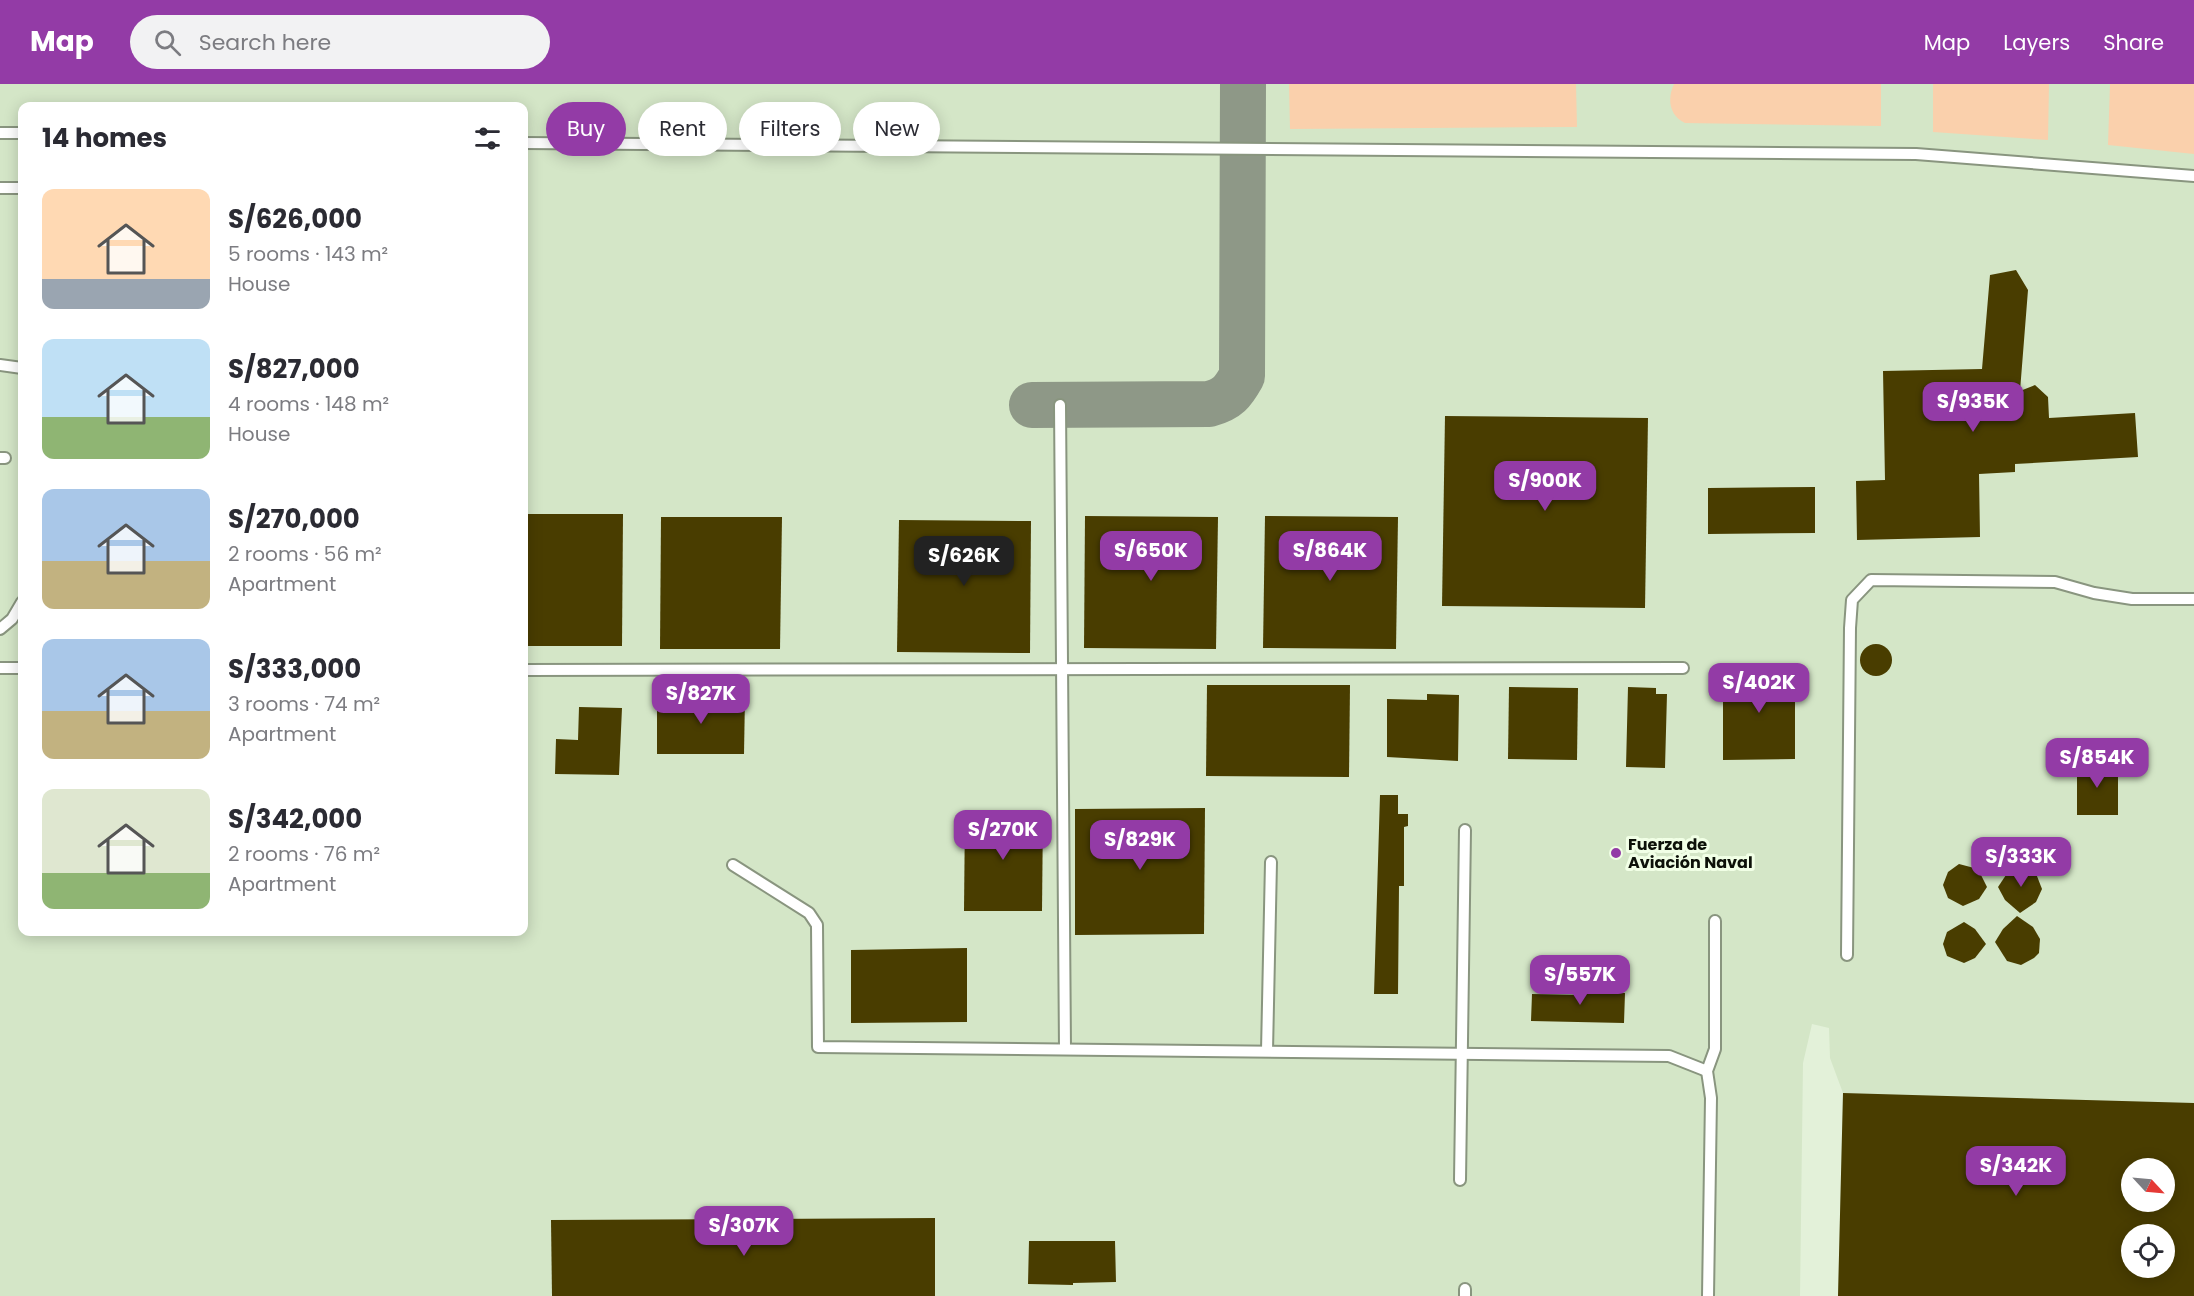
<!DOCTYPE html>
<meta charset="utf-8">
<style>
:root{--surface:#fff;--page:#f2f2f3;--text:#2b2b33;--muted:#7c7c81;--accent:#933ba6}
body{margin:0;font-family:Poppins,sans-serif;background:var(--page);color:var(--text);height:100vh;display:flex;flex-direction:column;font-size:22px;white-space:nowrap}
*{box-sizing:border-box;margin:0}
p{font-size:20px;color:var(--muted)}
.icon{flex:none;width:33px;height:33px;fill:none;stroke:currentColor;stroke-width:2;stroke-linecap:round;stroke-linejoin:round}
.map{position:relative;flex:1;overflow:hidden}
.drawer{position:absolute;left:18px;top:18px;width:510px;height:834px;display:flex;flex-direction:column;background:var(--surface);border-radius:12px;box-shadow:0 3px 15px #0003}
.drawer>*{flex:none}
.top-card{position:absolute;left:546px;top:18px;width:570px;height:54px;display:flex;gap:12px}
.needle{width:39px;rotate:116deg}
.tools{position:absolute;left:2121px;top:1074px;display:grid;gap:12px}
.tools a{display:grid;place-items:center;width:54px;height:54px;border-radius:50%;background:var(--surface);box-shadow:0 3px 15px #0003;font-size:30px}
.price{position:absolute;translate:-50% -51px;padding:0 14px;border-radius:12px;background:var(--accent);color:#fff;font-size:20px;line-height:39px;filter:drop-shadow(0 2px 3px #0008)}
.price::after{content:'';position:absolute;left:50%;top:36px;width:18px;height:14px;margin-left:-9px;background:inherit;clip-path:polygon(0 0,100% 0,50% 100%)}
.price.active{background:#222;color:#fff}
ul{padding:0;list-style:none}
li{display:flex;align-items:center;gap:18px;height:150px;padding:0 24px}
li span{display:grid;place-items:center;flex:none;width:168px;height:120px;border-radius:12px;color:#555}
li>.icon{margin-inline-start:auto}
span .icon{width:72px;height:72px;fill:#fffc;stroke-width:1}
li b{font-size:26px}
h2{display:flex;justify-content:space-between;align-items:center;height:72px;padding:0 24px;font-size:26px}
.chip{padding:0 21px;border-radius:27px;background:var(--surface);box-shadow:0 3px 15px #0003;font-size:21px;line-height:54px}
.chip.active{background:var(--accent);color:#fff}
header{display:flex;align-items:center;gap:36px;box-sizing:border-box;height:84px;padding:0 30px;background:var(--accent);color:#fff}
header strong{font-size:28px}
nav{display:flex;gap:33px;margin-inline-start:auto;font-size:21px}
.search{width:420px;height:54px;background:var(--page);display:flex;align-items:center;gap:15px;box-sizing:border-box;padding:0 21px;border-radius:33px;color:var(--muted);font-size:22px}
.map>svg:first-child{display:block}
</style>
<header>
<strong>Map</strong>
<div class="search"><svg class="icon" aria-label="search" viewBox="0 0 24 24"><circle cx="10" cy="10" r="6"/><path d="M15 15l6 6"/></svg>Search here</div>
<nav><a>Map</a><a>Layers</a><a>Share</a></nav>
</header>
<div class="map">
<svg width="2194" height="1212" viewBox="0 0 2194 1212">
<rect width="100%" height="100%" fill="#e3f1d9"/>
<path fill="#d4e6c7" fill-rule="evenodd" d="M0,0H2194V1212H1838L1843,1009L1830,974L1829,944L1812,940L1803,979L1800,1212H0ZM22,22H524V848H22ZM2132,1084H2164V1118H2132ZM2132,1150H2164V1184H2132Z"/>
<g fill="#fad0ac">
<path d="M1289,0H1576L1577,43L1290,45Z"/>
<path d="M1674,0H1881V42L1685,39C1669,31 1667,15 1674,0Z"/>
<path d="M1933,0H2049L2048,56L1933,48Z"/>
<path d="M2110,0H2194V70L2108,61Z"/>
</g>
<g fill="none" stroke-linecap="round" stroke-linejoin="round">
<path stroke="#8e9887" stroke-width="46" d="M1032,321L1209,320C1228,315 1233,308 1242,292L1243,0"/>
</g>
<g fill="#493d00" fill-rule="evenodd">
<path d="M2016,186L2028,206L2020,307L2035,301L2048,313L2049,334L2135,329L2138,373L2015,380V388L1979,390L1980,453L1857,456L1856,397L1885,396L1883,287L1982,285L1990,191Z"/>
<path d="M1445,332L1648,334L1645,524L1442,522Z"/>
<path d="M1815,403V449L1708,450V404Z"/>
<path d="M524,430H623L622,562H524Z"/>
<path d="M1085,432L1218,433L1216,565L1084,564Z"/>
<path d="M1265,432L1398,433L1396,565L1263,564Z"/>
<path d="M661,433H782L780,565H660Z"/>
<path d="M899,436L1031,437L1030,569L897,568Z"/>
<circle cx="1876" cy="576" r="16"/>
<path d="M1723,584H1795V675L1723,676Z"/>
<path d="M1207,601H1350L1349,693L1206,692Z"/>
<path d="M1509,603L1578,604L1577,676L1508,675Z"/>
<path d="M1628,603L1656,604V610H1667L1665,684L1626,683Z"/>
<path d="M1427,610L1459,611L1458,677L1387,673V615L1427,616Z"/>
<path d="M745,612L744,670H657V613Z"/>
<path d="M579,623L622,624L619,691L555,690L556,655L578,656Z"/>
<path d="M2077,678L2118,679V731H2077Z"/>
<path d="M1380,711H1398V730H1408V742L1404,743V802H1399L1398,910H1374Z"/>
<path d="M1205,724L1204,850L1075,851V725Z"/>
<path d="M965,727H1043L1042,827H964Z"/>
<path d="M1959,780L1978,785L1987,803L1979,815L1963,822L1948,814L1943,801L1948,788Z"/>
<path d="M2023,782L2035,787L2042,805L2036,818L2020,829L2005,816L1998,803L2010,785Z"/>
<path d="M2017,832L2033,843L2040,855L2039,869L2034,874L2021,881L2007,877L1995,858L2003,845Z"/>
<path d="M1964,838L1975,845L1986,860L1975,874L1964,879L1947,872L1943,860L1947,848Z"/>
<path d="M967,864V938L851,939V866Z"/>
<path d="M1578,900L1608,901V909H1625L1624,939L1531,937L1532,910L1577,911Z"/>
<path d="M1843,1009L2194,1019V1212H1838ZM2132,1084H2164V1118H2132ZM2132,1150H2164V1184H2132Z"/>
<path d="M935,1134V1212H552L551,1136Z"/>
<path d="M1029,1157H1115L1116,1198L1073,1199V1201L1028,1200Z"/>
</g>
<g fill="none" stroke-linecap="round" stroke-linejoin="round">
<g stroke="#89957f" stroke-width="14">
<g id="service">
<path d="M0,49H22"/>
<path d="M524,59L1916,70L2194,92"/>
<path d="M0,104H22"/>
<path d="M0,281L22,284"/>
<path d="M1060,321L1065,965"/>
<path d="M0,374H5"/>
<path d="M0,545L12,535L22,518"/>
<path d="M0,584H22"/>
<path d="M524,586L1683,584"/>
<path d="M733,781L809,829L817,841L818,963L1669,972L1707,987"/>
<path d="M1847,871L1850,544L1852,516L1871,496L2055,498L2094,509L2132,515H2194"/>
<path d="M1267,967L1271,778"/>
<path d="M1460,1096L1465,746"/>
<path d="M1465,1205V1212"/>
<path d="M1708,1212L1711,1014L1707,987L1715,965V837"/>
</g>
</g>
<use href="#service" stroke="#fff" stroke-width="10"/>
</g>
<circle fill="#933ba6" stroke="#f1ffe6" stroke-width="2" cx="1616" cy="769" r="6"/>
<g text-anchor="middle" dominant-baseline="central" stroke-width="6" stroke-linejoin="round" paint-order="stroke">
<g font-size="16" font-weight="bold" fill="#0d1109" stroke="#f1ffe6" text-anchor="start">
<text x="1628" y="760">Fuerza de<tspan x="1628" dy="18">Aviación Naval</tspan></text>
</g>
</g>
</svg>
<div class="tools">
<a><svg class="needle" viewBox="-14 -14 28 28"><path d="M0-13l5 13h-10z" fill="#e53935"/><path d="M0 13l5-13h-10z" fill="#7c7c81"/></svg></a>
<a><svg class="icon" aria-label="locate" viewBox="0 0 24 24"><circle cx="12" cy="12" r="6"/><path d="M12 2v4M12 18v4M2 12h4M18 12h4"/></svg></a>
</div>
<b class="price" style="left:1973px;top:349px">S/935K</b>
<b class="price" style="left:1545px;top:428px">S/900K</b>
<b class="price" style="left:1151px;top:498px">S/650K</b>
<b class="price" style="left:1330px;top:498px">S/864K</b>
<b class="price active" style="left:964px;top:503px">S/626K</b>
<b class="price" style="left:1759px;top:630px">S/402K</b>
<b class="price" style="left:701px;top:641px">S/827K</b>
<b class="price" style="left:2097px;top:705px">S/854K</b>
<b class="price" style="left:1003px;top:777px">S/270K</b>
<b class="price" style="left:1140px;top:787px">S/829K</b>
<b class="price" style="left:2021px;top:804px">S/333K</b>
<b class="price" style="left:1580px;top:922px">S/557K</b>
<b class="price" style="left:2016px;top:1113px">S/342K</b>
<b class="price" style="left:744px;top:1173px">S/307K</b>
<div class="top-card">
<a class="chip active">Buy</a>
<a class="chip">Rent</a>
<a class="chip">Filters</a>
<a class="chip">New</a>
</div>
<section class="drawer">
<h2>14 homes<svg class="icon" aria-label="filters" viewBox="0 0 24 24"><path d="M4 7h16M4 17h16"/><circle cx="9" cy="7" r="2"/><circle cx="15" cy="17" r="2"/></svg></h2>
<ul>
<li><span style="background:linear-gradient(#ffd9b3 75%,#9aa5b1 0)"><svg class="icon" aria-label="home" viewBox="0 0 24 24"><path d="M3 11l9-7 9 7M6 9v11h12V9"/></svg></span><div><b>S/626,000</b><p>5 rooms · 143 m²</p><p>House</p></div></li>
<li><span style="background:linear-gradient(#bfe0f5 65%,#8fb573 0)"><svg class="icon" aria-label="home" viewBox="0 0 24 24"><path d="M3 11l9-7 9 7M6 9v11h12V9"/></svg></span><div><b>S/827,000</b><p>4 rooms · 148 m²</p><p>House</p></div></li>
<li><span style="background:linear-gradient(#a9c7e8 60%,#c2b280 0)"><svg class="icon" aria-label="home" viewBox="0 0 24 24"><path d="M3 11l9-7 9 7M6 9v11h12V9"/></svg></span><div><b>S/270,000</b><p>2 rooms · 56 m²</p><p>Apartment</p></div></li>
<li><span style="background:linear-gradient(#a9c7e8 60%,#c2b280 0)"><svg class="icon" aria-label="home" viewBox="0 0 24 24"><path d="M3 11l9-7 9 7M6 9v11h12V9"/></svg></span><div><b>S/333,000</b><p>3 rooms · 74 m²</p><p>Apartment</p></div></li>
<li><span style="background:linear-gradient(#dfe7d0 70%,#8fb573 0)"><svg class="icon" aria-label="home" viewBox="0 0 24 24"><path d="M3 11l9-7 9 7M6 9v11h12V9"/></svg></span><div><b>S/342,000</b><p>2 rooms · 76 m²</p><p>Apartment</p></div></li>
</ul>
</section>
</div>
